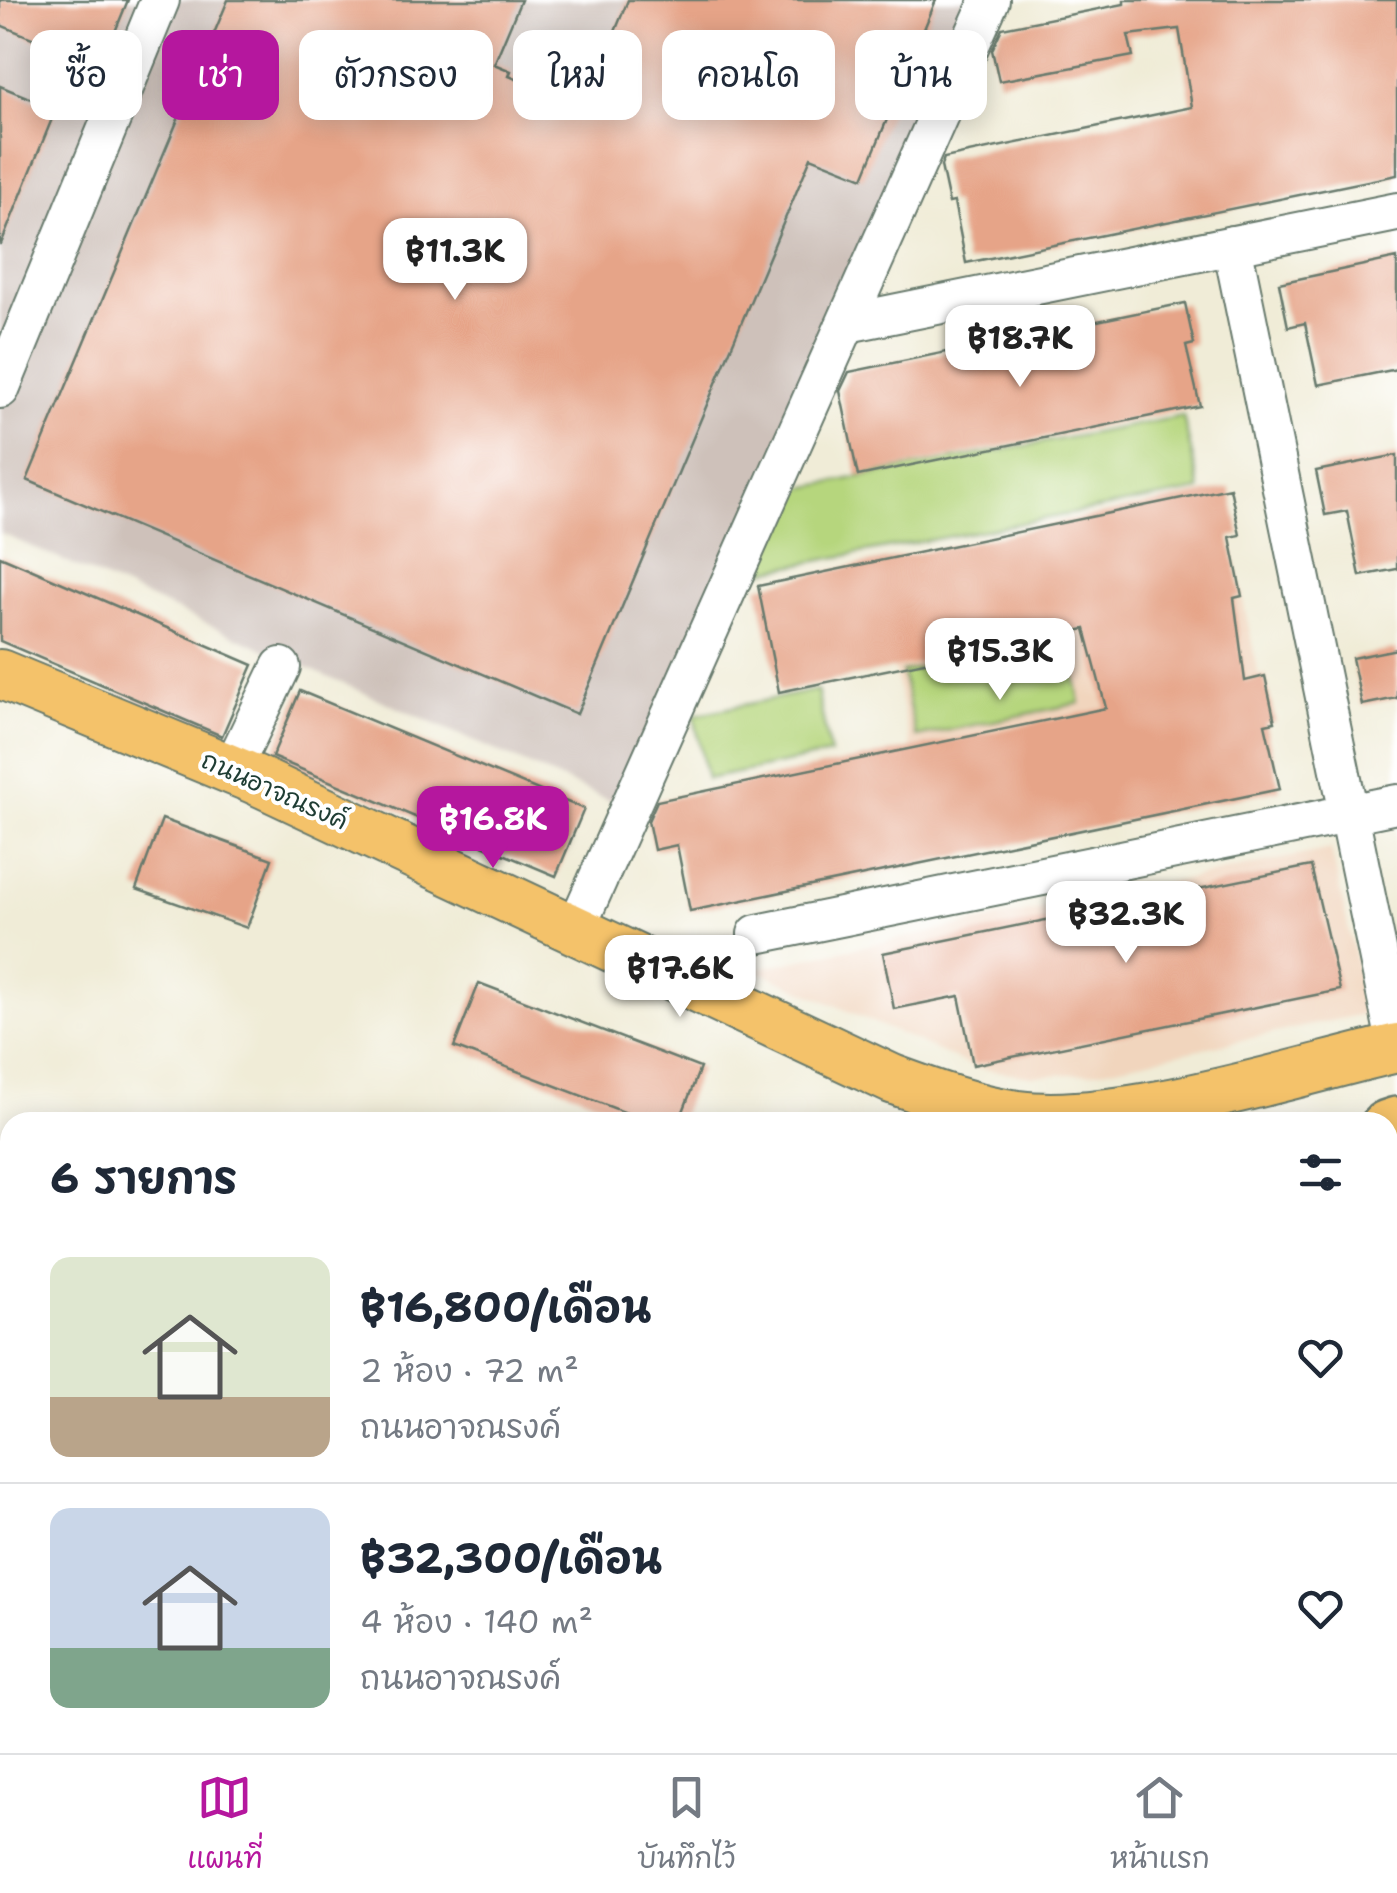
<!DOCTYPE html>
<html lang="th">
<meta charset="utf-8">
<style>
:root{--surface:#fff;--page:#f6f6f7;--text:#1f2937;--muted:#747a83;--line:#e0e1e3;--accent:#b5179e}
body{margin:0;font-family:"Shantell Sans","Playpen Sans Thai",sans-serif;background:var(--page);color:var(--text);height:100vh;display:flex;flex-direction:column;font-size:38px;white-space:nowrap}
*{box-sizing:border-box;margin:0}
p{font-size:32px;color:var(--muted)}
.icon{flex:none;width:55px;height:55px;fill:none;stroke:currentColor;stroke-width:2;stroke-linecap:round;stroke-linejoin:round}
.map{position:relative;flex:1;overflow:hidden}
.drawer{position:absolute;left:0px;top:1112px;width:1398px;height:642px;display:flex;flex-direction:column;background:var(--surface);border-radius:30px 30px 0 0;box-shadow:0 5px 25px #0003}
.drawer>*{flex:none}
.guide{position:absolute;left:30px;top:30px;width:1338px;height:90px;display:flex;gap:20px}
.price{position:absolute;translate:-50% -85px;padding:0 22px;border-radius:20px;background:#fff;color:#222;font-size:32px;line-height:65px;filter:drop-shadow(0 2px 5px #0008)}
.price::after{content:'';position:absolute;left:50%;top:60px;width:30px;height:22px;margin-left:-15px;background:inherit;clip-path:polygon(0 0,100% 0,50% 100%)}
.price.selected{background:var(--accent);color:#fff}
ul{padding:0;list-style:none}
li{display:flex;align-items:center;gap:30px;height:250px;padding:0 50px}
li+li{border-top:2px solid var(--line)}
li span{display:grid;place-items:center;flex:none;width:280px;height:200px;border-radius:20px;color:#555}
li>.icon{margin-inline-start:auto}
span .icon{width:120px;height:120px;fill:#fffc;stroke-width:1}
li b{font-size:42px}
h2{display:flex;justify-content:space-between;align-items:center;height:120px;padding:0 50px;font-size:42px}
.pill{padding:0 35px;border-radius:20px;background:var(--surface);box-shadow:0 5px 25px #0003;font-size:35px;line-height:90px}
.pill.selected{background:var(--accent);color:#fff}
.tabs{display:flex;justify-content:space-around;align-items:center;height:140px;border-top:2px solid var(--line);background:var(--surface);font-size:28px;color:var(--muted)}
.tabs a{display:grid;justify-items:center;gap:5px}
.tabs .selected{color:var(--accent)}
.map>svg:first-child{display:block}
</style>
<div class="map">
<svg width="1397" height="1753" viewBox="0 0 1397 1753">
<rect width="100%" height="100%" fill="#fff"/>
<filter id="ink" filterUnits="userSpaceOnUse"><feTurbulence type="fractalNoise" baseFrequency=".01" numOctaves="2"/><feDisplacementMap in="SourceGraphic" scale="20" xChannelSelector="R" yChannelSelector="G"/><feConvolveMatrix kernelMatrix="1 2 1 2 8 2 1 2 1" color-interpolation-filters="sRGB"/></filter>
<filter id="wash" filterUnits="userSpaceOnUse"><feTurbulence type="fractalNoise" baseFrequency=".0048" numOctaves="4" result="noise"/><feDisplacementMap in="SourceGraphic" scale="40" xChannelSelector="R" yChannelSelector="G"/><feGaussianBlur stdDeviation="2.25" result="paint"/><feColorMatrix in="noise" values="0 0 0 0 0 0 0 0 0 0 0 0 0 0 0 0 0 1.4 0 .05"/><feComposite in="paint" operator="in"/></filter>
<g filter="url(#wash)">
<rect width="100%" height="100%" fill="#f0ecd7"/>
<g fill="#f1d5bd">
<path d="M1242,596L1259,677L911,748L894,668Z"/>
<path d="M1331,849L1367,1013L1089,1073L1032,1076L976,1068L754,969Z"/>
<path d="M1388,1559L1397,1562V1753H1169L1164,1745H1388Z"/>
</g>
<path fill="#cec1ba" d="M0,0H979L617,804L0,533Z"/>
<g fill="#b6d67d" stroke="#6a8a58" stroke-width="2.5">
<path d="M1183,416L1200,490L757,572L791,490Z"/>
<path d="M1067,638L1080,703L916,737L902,672Z"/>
<path d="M817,690L830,754L707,779L694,715Z"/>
<path d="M118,1745H221L246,1753H116Z"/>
</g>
<g id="blocks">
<g fill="#e6a488">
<path d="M0,0H128L101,66L0,25Z"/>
<path d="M228,0H521L494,64L511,71L509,76L584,107L628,0H936L863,178L811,157L577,714L27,480Z"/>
<path d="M1124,0H1397V175L966,263L954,202L949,203L941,166L944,158L1192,107L1179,29L1128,35L1133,56L999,81L992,50L1002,28L1124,4Z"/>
<path d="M0,86L56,109L1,244H0Z"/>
<path d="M1397,258V369L1318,385L1305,323L1288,327L1279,283Z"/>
<path d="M1185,303L1194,344L1186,346L1200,406L858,476L840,391L849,372Z"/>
<path d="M1397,455V569L1360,576L1347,511L1325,515L1316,471Z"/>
<path d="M1230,488L1240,535L1230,537L1242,596L1234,598L1245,681L1265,676L1275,722L1265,724L1280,789L690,911L677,845L654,850L648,821L657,801L1106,708L1085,629L779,692L758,586Z"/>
<path d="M0,556L253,665L222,736L0,641Z"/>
<path d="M1397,649V698L1362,705L1352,658Z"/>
<path d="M300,691L584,809L556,876L272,757Z"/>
<path d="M162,819L272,859L247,928L136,889Z"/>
<path d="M1311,866L1340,990L973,1065L959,996L894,1009L883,953Z"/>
<path d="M479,983L700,1068L679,1122H650L454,1047Z"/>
</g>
</g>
</g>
<g filter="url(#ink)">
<use href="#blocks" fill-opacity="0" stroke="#687a6d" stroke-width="2.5"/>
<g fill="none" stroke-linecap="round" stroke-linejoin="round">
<g stroke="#687a6d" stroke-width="42">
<g id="minor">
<path d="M1232,245L1397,1047"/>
<path d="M848,323L1397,212"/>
<path d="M0,389L160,0"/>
<path d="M232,769L281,667"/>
<path d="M576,928L990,0"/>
<path d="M757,934L1397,804"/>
<path d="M1388,1281L1397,1279"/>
<path d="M1388,1681L1397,1684"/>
<path d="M1299,1745L1304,1753"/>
</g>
</g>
<g stroke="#687a6d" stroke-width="52">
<path id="major" d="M0,674L254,779L892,1079C933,1094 974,1109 1018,1115C1120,1128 1294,1072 1397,1048"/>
</g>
<g stroke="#687a6d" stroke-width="60">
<g id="highway">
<path d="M1388,1128L1397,1125"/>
<path d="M1388,1226L1397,1224"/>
<path d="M0,1420L10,1418"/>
<path d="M0,1472L10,1469"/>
<path d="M0,1566L10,1563"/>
</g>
</g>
<use href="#minor" stroke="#fff" stroke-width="38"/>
<use href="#major" stroke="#f4c26a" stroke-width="48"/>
<use href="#highway" stroke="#f4c26a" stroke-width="55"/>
<g stroke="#1f3d34" stroke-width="8">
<path d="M1388,1179L1397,1176"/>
<path d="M0,1506L10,1503"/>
</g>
</g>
</g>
<g text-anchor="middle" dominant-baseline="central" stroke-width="8" stroke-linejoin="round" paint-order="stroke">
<g font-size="25" fill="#1f3d34" stroke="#fff">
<text transform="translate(275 790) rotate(24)">ถนนอาจณรงค์</text>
</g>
</g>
</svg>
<b class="price" style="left:455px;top:303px">฿11.3K</b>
<b class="price" style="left:1020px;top:390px">฿18.7K</b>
<b class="price" style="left:1000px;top:703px">฿15.3K</b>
<b class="price selected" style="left:493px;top:871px">฿16.8K</b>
<b class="price" style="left:1126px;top:966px">฿32.3K</b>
<b class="price" style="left:680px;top:1020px">฿17.6K</b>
<div class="guide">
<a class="pill">ซื้อ</a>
<a class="pill selected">เช่า</a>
<a class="pill">ตัวกรอง</a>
<a class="pill">ใหม่</a>
<a class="pill">คอนโด</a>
<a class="pill">บ้าน</a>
</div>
<section class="drawer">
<h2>6 รายการ<svg class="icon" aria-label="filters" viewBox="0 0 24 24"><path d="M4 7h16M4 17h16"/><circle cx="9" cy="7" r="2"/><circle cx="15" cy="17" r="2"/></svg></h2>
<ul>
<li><span style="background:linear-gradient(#dfe7d0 70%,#b9a48a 0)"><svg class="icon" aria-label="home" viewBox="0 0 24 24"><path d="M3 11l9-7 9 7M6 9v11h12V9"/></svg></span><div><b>฿16,800/เดือน</b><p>2 ห้อง · 72 m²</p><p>ถนนอาจณรงค์</p></div><svg class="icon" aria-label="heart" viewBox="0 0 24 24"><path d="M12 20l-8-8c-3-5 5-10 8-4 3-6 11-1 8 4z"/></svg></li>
<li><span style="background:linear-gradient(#c9d6e8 70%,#7fa58c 0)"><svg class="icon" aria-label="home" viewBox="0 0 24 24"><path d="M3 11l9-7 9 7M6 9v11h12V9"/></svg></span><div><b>฿32,300/เดือน</b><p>4 ห้อง · 140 m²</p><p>ถนนอาจณรงค์</p></div><svg class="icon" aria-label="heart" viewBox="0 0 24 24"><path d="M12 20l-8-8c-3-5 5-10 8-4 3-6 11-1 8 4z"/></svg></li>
</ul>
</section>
</div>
<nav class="tabs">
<a class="selected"><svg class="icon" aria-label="map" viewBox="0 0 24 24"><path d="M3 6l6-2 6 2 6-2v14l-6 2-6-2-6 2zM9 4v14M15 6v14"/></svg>แผนที่</a>
<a><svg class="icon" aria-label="saved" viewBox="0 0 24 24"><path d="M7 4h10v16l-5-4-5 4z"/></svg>บันทึกไว้</a>
<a><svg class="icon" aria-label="home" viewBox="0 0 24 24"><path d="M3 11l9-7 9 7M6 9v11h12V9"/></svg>หน้าแรก</a>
</nav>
